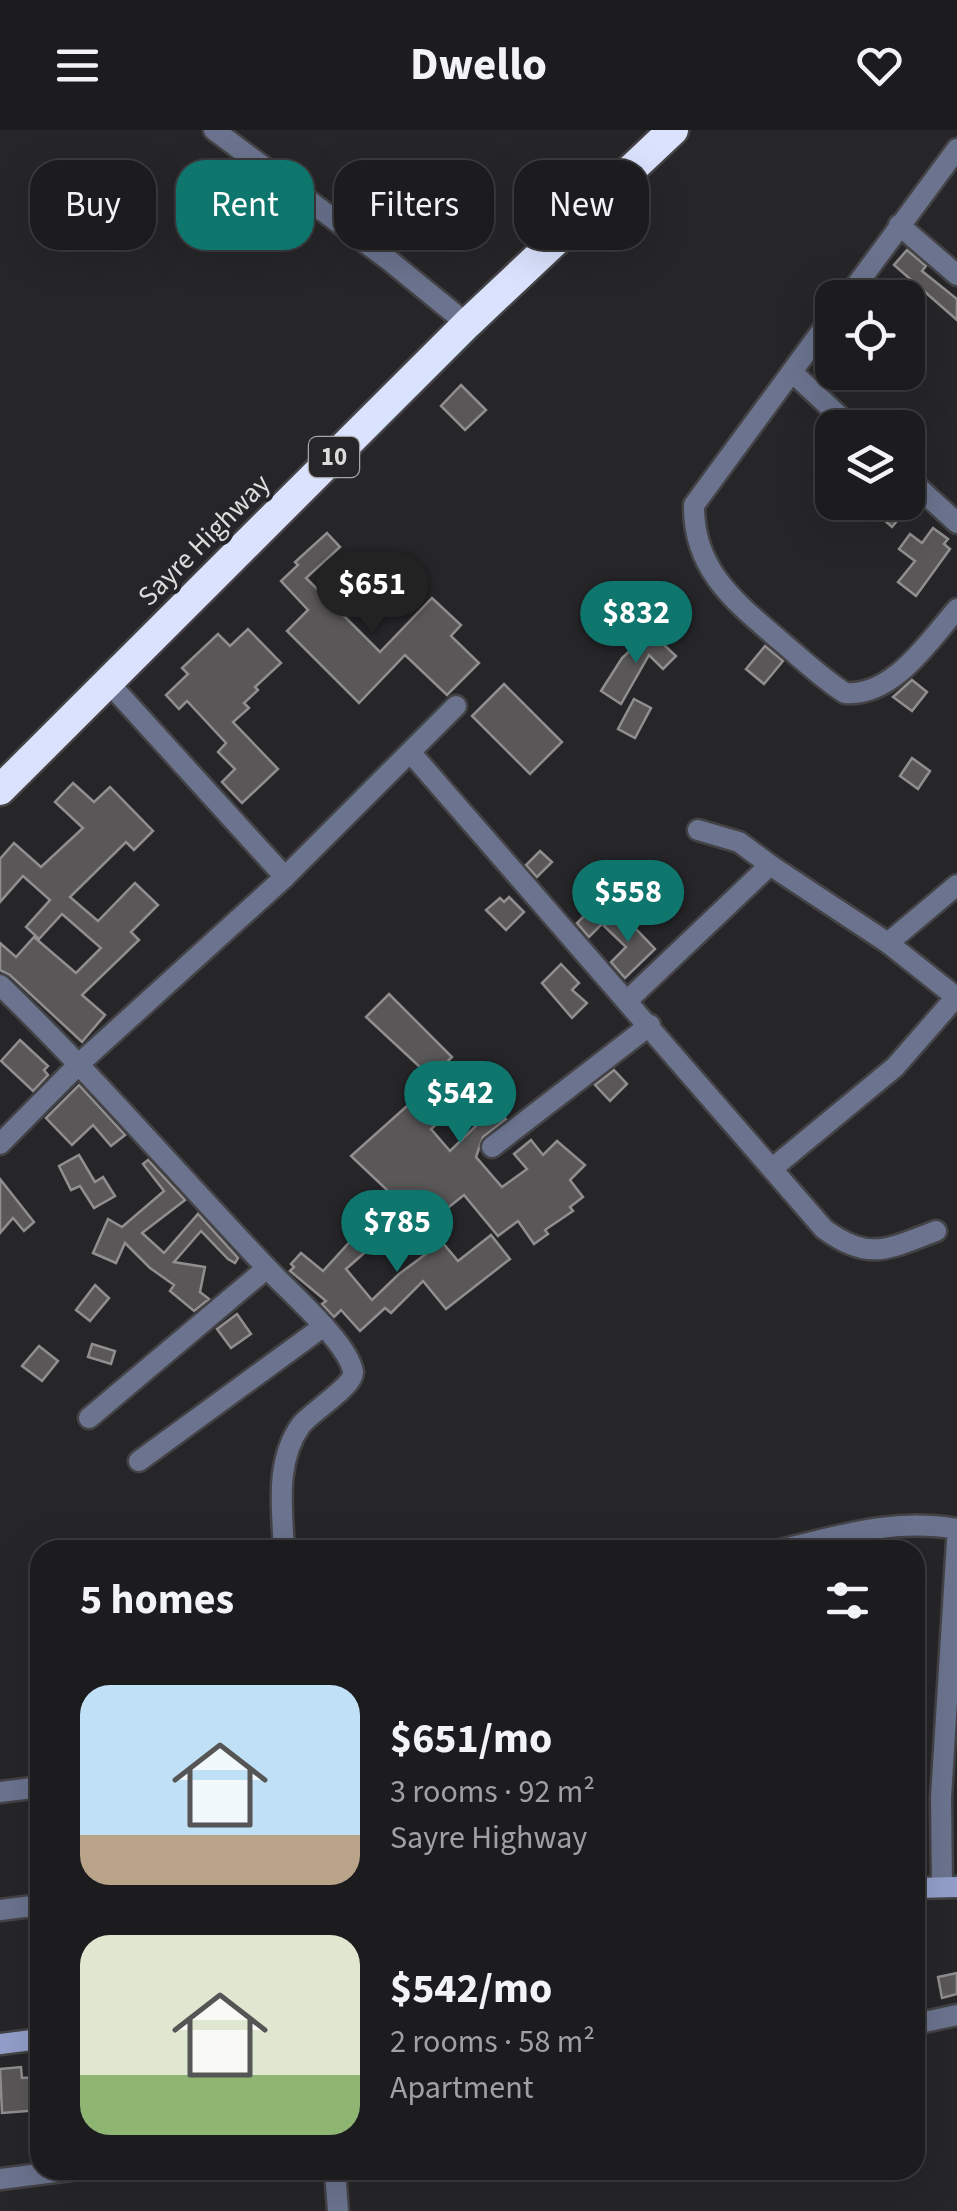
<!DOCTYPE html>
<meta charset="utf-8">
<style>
:root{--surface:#1c1c1e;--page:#29292b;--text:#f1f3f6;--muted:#a0a1a4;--line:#3a3a3c;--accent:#0f766e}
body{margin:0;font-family:"Source Sans 3",sans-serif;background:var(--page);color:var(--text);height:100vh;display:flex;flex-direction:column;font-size:38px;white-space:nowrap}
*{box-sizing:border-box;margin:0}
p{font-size:32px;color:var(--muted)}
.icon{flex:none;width:55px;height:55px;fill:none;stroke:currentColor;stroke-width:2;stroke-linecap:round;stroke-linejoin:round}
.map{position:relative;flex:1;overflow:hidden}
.sheet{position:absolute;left:30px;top:1410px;width:895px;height:640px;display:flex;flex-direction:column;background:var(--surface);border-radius:30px;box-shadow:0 10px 40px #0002,0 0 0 2px var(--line)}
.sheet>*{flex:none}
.banner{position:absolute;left:30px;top:30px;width:898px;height:90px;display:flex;gap:20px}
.buttons{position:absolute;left:815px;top:150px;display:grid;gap:20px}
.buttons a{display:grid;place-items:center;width:110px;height:110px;border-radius:20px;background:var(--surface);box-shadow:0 10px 40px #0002,0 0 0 2px var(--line);font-size:50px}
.price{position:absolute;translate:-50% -85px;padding:0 22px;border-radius:35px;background:var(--accent);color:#fff;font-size:32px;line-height:65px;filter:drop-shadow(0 2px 5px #0008)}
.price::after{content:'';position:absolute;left:50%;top:60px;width:30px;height:22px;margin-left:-15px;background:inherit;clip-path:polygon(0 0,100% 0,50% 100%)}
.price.selected{background:#222;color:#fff}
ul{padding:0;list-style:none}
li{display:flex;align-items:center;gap:30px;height:250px;padding:0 50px}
li span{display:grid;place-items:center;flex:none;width:280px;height:200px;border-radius:30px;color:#555}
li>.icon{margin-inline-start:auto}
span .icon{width:120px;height:120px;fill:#fffc;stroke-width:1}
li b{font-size:42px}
h2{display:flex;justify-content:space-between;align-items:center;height:120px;padding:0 50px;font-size:42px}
.tag{padding:0 35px;border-radius:30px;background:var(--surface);box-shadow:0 10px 40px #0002,0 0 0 2px var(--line);font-size:35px;line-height:90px}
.tag.selected{background:var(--accent);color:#fff}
header{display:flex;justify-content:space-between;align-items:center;height:130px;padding:0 50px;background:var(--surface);font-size:45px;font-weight:700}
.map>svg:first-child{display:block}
</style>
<header><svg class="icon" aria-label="menu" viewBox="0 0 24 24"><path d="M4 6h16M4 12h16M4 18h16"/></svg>Dwello<svg class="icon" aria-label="heart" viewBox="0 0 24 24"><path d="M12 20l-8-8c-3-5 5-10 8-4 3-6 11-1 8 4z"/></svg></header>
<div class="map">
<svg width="957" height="2081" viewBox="0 0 957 2081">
<rect width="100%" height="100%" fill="#262528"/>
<g fill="#5a5759" stroke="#918e90" stroke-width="2.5" fill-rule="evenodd">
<path d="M907,120L926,136L922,141L957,169V190L894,135Z"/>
<path d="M461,255L486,280L465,300L441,276Z"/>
<path d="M864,372H896L906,380L892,397Z"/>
<path d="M933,398L948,409L944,414L950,419L916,466L898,452L915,431L899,419L910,404L922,413Z"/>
<path d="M327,403L340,417L306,448L380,522L432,468L461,495L451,506L479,533L447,565L405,525L359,573L287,501L308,480L281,451L298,435L295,432Z"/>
<path d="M248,499L281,533L255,557L258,560L244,573L249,578L233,592L278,639L242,673L222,652L235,639L218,622L226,613L187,571L179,579L166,565L188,544L182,538L218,504L230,516Z"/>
<path d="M650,502L676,526L663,539L649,525L621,574L601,561L622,528Z"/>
<path d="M765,516L783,531L764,554L746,539Z"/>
<path d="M912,550L927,562L912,581L893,567Z"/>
<path d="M504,554L562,612L530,644L472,586Z"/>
<path d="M634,569L651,578L635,608L618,599Z"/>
<path d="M912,628L930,641L918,659L900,646Z"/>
<path d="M73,653L94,672L110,657L153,701L134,720L126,712L70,767L98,791L135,753L158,775L131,802L139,810L82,865L105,885L82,912L10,845L0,840V813L16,827L34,807L76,843L101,818L62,784L39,809L26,797L50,770L23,746L0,772V729L14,713L41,737L83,698L55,672Z"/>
<path d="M540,721L552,732L537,747L526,735Z"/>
<path d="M509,767L524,782L506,800L486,780L500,768L504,772Z"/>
<path d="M590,780L603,793L589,807L577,793Z"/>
<path d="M619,781L655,819L625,848L611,832L626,817L604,796Z"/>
<path d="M561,834L579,853L572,860L587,873L572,888L542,853Z"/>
<path d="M389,864L452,927L447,932L481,969L485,965L506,989L483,1007L476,1027L502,1057L527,1039L514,1024L531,1010L543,1025L557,1011L585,1035L570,1050L583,1067L570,1077L573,1081L545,1100L548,1104L534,1114L518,1091L498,1106L464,1065L430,1092L412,1069L405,1077L351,1026L435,951L366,887ZM459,973L478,994L450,1021L431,999Z"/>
<path d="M20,910L48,936L44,940L48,945L33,961L1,931Z"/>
<path d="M614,940L627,954L610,971L595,955Z"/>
<path d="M79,955L125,1005L111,1016L93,995L72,1015L46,988Z"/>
<path d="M79,1025L95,1052L103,1047L115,1066L94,1078L80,1056L71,1060L59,1036Z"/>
<path d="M148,1030L185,1070L142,1103L164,1123L198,1084L238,1128L235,1133L228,1129L201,1101L174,1132L205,1137L200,1162L209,1169L194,1181L170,1161L174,1155L150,1138L125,1113L116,1133L93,1123L108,1089L122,1097L164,1061L143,1034Z"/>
<path d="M0,1049L34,1092L24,1101L13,1088L0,1103Z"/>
<path d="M378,1081L396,1105L383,1115L379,1110L346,1139L372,1170L399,1144L442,1112L458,1131L491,1105L510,1129L446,1179L423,1151L391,1183L385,1178L360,1201L341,1180L334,1187L322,1174L326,1171L290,1141L294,1137L291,1134L301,1123L323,1141Z"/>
<path d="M95,1155L109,1168L90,1191L76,1180Z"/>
<path d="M237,1184L251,1204L231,1218L217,1199Z"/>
<path d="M92,1214L115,1221L111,1234L88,1227Z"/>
<path d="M39,1216L58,1231L42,1251L22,1236Z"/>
<path d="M957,1843V1864L942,1868L938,1847Z"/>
<path d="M21,1937L22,1948L40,1947V1980L2,1983L0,1939Z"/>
</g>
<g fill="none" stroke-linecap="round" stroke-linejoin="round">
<g stroke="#434245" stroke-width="25">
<g id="street">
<path d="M214,0L390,131L467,194"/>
<path d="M899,95L957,145"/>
<path d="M847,168L957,19"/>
<path d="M832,187L694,375C693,442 738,474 784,514C804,531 823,549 845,563C893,567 929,511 957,479"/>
<path d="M792,242L852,298"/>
<path d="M908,348L957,393"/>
<path d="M108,552L285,747"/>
<path d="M411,623L824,1099C869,1132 888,1119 936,1101"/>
<path d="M770,735L888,813L956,867L895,937L774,1037"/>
<path d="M888,813L957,755"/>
<path d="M0,855C93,945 177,1043 266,1137C286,1159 349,1213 353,1242C354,1256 311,1282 301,1295C275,1331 282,1378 284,1420"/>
<path d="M628,870L770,735L739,712L698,700"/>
<path d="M0,1014L80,933L285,747L456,576"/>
<path d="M492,1017L650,895"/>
<path d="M89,1288L267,1138"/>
<path d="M139,1331L324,1196"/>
<path d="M780,1420C842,1405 894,1388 957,1399"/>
<path d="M0,1662L40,1657"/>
<path d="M942,1757L941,1667L957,1411"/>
<path d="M0,1780L40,1775"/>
<path d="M915,1894L957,1885"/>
<path d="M335,2040L338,2081"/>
<path d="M0,2049L71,2040"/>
</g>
</g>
<g stroke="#434245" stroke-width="25">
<g id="secondary">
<path d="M915,1758L957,1757"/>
<path d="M0,1914L40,1909"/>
</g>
</g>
<g stroke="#434245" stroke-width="35">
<path id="highway" d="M0,660L467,194L673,0"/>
</g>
<use href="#street" stroke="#6b738e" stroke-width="20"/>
<use href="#secondary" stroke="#939fca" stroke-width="20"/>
<use href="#highway" stroke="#dae2fd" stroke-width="30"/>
</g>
<g text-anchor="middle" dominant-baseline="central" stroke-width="8" stroke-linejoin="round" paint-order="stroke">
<rect fill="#262528" stroke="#a5a5a7" stroke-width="2.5" x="309" y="307" width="50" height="40" rx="8"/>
<g font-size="25" font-weight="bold" fill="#dcdcdd">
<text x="334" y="327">10</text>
</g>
<g font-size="28" fill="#dcdcdd" stroke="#262528">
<text transform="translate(204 410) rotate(-45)">Sayre Highway</text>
</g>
</g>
</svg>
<div class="buttons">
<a><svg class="icon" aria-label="locate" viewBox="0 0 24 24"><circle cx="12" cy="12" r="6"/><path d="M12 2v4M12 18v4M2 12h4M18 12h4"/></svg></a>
<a><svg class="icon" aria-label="layers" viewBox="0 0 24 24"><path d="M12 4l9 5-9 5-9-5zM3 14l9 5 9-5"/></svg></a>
</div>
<b class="price selected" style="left:372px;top:507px">$651</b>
<b class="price" style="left:636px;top:536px">$832</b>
<b class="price" style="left:628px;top:815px">$558</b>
<b class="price" style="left:460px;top:1016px">$542</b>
<b class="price" style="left:397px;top:1145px">$785</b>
<div class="banner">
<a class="tag">Buy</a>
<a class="tag selected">Rent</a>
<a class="tag">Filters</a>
<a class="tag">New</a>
</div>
<section class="sheet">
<h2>5 homes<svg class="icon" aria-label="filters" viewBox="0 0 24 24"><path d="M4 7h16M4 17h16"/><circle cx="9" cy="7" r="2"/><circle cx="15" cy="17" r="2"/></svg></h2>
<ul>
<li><span style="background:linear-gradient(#bfe0f5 75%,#b9a48a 0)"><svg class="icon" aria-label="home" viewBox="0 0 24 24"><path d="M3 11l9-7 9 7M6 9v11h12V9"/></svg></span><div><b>$651/mo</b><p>3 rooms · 92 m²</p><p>Sayre Highway</p></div></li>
<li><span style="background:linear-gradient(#dfe7d0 70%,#8fb573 0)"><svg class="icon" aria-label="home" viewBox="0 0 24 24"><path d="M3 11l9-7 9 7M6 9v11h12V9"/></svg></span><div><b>$542/mo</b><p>2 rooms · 58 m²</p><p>Apartment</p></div></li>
</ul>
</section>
</div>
